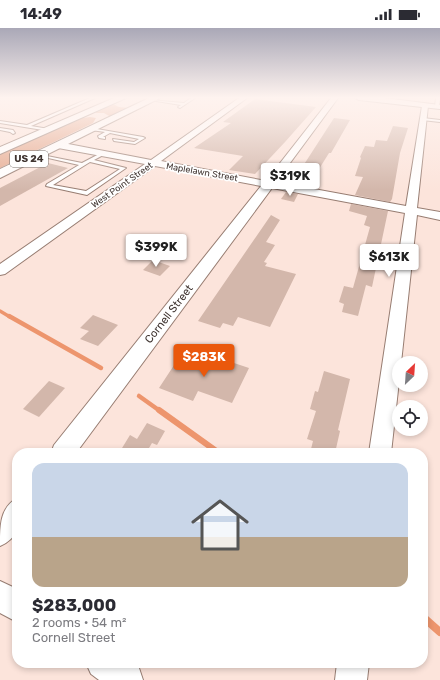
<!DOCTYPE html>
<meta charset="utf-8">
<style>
:root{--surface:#fff;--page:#f7f7f7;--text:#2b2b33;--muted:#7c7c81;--accent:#ea580c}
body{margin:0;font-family:Rubik,sans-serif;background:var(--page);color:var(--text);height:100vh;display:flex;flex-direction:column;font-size:15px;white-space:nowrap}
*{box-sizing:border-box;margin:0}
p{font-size:13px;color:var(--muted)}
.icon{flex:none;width:22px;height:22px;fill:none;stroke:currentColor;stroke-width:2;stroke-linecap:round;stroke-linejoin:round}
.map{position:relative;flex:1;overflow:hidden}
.details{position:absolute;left:12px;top:420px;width:416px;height:220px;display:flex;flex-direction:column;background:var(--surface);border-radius:16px;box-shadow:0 2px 6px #0003}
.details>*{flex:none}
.needle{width:26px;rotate:25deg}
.buttons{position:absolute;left:392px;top:328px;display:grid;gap:8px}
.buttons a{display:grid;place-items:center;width:36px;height:36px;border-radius:50%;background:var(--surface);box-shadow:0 2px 6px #0003;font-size:20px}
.price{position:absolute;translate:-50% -34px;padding:0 9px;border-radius:4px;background:#fff;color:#222;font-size:13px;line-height:26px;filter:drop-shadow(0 1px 2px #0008)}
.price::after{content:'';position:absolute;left:50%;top:24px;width:12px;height:9px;margin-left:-6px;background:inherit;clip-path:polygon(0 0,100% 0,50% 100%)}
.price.current{background:var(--accent);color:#fff}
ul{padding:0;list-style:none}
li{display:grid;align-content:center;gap:8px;height:212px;padding:0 20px}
li span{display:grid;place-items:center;height:124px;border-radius:12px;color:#555}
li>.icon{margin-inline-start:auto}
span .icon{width:72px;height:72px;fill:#fffc;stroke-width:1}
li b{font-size:17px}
.status{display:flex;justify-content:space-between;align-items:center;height:28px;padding:0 20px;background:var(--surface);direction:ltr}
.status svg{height:11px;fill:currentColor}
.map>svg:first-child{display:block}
</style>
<div class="status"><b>14:49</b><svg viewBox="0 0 49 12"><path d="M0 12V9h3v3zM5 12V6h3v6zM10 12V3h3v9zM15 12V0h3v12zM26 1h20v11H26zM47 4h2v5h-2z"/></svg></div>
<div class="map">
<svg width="440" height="652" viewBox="0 0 440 652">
<rect width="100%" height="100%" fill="#fce4db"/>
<g fill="#e5aa90">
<path d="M113,76L119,79L129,80L111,89L104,85H95Z"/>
<path d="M90,89L96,90L93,95L0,140V126L82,90Z"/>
</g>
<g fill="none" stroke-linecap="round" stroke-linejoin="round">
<path stroke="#ed956d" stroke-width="3.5" d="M0,283L10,289"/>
<g stroke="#ed956d" stroke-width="4.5">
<path d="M9,288L101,340"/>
<path d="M139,368L160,383"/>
</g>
<path stroke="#ed956d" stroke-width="6" d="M159,382L219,425"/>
<path stroke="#ed956d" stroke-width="8" d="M423,589L440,604"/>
</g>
<g fill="#d3b7ab">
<path d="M255,71L316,79L285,114L255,146L229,142L243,128L194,120L231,95L223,94Z"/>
<path d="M334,90L350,92L331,125H329L319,141L315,140L304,158L292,155Z"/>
<path d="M393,98L408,100L400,125L392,171L390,174L355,167L363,149L355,148L361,130L360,129L365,118L374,119L376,112L387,113Z"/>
<path d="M48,135L68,140L0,178V160Z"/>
<path d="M286,164L298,166L294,174L281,171Z"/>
<path d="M351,176L388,183L372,259L366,257L358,288L342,284L344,276L339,274L344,258L353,260L370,199L364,197L367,188L349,183Z"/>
<path d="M271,187L280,192L266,214L275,217L264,234L267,235L265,238L296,246L270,299L238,289L233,298L223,295L220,300L198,293Z"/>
<path d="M153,232L170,238L160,248L143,242Z"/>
<path d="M93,287L118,297L98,318L80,311L89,303L80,300Z"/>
<path d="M184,322L223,336L225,332L249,340L232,375L198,363L193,373L159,360Z"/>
<path d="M324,343L350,351L338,402L340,403L335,425H310L313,413L307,411L316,383L310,381L315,363L318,364Z"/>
<path d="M49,353L65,360L39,389L23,381Z"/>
<path d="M147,395L165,403L157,417L152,415L146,425H119L130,407L137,411Z"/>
</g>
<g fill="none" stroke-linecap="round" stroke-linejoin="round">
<g stroke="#977d72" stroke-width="2">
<g id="lane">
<path d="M90,70H95L31,98L49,101V103L0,95V93L27,97Z"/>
<path d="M191,70H195L180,80L178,79L181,77L150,72L184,75Z"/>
<path d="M436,70H440L439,79L437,80L435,79Z"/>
<path d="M423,90L440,92V94L422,92Z"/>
<path d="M0,100L13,102L15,105L13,106L10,104L0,102Z"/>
<path d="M91,100L143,109L145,110L135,116L114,113L113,111L134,114L139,111L110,105L103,109H105V111L99,110L98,108L105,104L91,102Z"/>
<path d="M103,124L105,126L94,132L126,140L87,167L46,158L47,156L79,137L35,127L37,126L82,135ZM90,134L120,141L86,163L53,157Z"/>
</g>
</g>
<g stroke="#977d72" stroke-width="2">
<g id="street">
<path d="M239,70H247L161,133L266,153L331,70H338L276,154L406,178L422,78L425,76L428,78L417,180L440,184V192L417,187L401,335H399V353L391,425H369L405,185L272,160L76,425H51L54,417L261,158L155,138L5,246L0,247V236L145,136L58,120L54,117L58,114L151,132Z"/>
<path d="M17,470C17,492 23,508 0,518C0,497 0,480 17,470Z"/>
<path d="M0,553L17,561V594L0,585Z"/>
<path d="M86,635H130L139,640L143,652H99L91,646Z"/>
<path d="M337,635H369L367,652H335Z"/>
</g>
</g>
<g stroke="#977d72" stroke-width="2">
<path id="secondary" d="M355,70H384L440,77V81L359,72Z"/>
</g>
<g stroke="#977d72" stroke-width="2">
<g id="primary">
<path d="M114,70H126L0,126V119Z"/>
<path d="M149,70H160L0,150V141Z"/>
</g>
</g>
<use href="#lane" fill="#fff" fill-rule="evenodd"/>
<use href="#street" fill="#fff" fill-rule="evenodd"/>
<use href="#secondary" fill="#fff" fill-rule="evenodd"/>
<use href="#primary" fill="#fff" fill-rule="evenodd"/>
</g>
<linearGradient id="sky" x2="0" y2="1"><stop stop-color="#aaa8b7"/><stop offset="0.43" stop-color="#fef3ef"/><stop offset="1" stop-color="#fef3ef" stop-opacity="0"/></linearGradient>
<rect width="440" height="162" fill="url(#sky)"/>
<g text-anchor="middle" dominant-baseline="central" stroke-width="3.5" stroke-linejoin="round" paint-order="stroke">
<g font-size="9" fill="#403531" stroke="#fff">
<text transform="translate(202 144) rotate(10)">Maplelawn Street</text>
<text transform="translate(122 157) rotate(-35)">West Point Street</text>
</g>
<rect fill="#fff" stroke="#79726f" stroke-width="1" x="10" y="123" width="38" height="16" rx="3"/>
<g font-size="10" font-weight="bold" fill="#403531">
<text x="29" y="131">US 24</text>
</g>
<g font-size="11" fill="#403531" stroke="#fff">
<text transform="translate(169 286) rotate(-52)">Cornell Street</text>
</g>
</g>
</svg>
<div class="buttons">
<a><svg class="needle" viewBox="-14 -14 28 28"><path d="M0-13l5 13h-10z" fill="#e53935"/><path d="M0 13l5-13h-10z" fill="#7c7c81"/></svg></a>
<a><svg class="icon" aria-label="locate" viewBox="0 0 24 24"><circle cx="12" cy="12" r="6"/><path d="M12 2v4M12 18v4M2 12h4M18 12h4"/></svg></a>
</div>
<b class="price" style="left:290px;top:169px">$319K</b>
<b class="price" style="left:156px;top:240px">$399K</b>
<b class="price" style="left:389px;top:250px">$613K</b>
<b class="price current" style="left:204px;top:350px">$283K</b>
<section class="details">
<ul>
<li><span style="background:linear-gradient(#c9d6e8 60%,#b9a48a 0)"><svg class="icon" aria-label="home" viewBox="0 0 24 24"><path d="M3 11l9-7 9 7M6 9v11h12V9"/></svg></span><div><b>$283,000</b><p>2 rooms · 54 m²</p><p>Cornell Street</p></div></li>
</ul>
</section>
</div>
